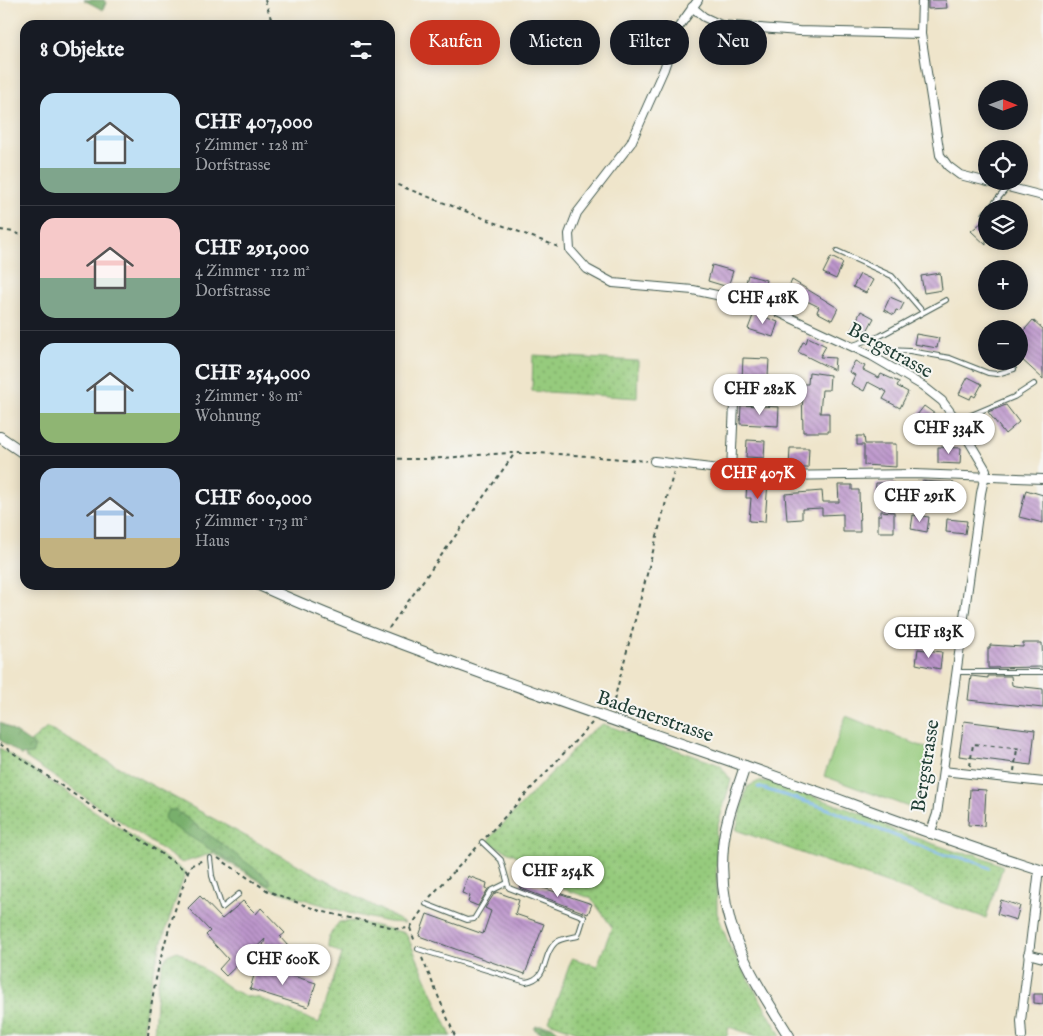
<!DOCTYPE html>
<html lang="de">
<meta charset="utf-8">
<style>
:root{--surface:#171b24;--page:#20242c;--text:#f1f3f6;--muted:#9ea1a6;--line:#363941;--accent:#c8321e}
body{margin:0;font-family:"IM FELL English",serif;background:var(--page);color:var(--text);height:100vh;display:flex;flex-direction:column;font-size:19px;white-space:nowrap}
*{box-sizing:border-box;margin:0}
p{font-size:16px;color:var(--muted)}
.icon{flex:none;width:28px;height:28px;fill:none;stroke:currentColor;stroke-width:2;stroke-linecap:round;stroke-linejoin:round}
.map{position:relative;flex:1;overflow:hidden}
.sheet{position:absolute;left:20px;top:20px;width:375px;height:570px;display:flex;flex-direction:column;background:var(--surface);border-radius:15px;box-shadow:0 2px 12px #0003}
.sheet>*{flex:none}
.top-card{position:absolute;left:410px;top:20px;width:475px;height:45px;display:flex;gap:10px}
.needle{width:32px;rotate:91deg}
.controls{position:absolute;left:978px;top:80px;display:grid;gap:10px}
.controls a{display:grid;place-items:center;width:50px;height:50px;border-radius:50%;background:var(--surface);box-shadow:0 2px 12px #0003;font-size:25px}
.price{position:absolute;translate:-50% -42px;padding:0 11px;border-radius:18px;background:#fff;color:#222;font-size:16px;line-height:32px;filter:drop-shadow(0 1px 2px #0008)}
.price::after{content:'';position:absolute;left:50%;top:30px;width:15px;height:11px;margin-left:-8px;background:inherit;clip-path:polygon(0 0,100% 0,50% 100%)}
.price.active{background:var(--accent);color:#fff}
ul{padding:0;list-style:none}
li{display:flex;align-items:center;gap:15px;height:125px;padding:0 20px}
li+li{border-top:1px solid var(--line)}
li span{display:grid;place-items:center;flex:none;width:140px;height:100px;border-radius:15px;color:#555}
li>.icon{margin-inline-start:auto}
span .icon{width:60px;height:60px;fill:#fffc;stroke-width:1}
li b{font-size:21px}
h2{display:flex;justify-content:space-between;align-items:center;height:60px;padding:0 20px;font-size:21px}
.tag{padding:0 18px;border-radius:22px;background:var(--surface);box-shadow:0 2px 12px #0003;font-size:18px;line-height:45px}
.tag.active{background:var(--accent);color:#fff}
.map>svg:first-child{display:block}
</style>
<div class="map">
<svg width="1043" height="1036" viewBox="0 0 1043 1036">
<defs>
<pattern id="green-dots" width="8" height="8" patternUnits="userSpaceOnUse" patternTransform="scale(1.25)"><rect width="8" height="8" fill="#96cb7d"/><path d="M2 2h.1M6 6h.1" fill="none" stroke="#7aa667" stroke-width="1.8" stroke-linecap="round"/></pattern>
<pattern id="forest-crowns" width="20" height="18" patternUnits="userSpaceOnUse" patternTransform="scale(1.25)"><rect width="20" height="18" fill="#78af6c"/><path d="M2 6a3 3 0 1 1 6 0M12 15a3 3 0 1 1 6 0" fill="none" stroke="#62905a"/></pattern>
<pattern id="building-back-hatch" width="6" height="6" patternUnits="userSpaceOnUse" patternTransform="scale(1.25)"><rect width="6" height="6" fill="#bd96cc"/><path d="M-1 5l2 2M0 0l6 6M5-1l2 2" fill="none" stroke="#997ca6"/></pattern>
</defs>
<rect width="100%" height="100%" fill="#f6f6f2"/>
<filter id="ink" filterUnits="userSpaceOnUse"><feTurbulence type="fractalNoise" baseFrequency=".02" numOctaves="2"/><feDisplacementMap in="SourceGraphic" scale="10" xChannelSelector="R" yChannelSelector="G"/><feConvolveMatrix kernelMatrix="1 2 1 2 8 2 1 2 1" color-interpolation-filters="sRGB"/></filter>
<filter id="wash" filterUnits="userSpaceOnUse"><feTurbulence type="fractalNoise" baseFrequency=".0096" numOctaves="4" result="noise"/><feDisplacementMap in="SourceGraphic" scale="20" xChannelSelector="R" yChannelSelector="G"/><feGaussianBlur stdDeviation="1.12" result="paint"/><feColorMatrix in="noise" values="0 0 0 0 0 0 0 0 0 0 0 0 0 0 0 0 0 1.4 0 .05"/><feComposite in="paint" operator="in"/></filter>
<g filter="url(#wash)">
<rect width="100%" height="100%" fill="#efe5cb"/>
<g fill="url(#green-dots)" stroke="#5a8458">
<path d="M533,355L638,361L637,398L532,391Z"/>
<path d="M603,724L720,765L731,780L716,832L717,913L729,945L781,1036H757L729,1027L727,1036H589L549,1022L572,958L597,966L612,927L591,898L523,876L524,859L489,843V839L589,733Z"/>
<path d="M47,728L405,923L388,922L352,914L274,890L213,853L182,863L25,757L29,743Z"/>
<path d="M0,748L186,872C166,928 147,977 143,1036H0Z"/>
<path d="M759,781L774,782L873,818L893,830L960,853L976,854L1003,866L986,918L736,830L747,787Z"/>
<path d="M355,921L406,933L451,1036H154C155,1019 156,972 165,959C168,954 172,953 178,951L231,989L245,996L259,998L319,1023L342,954L328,946L329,936L339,922Z"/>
</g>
<g fill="url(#forest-crowns)" stroke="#4c7650">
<path d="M84,0H104L106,3L103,10Z"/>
<path d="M0,722L35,746L32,754L21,755L0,740Z"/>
<path d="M168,810H176L270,880V884L268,885L168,823L164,818Z"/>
<path d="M536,1026H552L559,1032H568L571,1036C559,1036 543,1036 534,1029Z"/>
</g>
<path fill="#96cb7d" stroke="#5a8458" d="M846,716L931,750L930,763L914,809L824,776Z"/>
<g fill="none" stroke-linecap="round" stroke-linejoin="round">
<path stroke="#78b6eb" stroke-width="3" d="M758,787L823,807L941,854L972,860L989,868"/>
</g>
<g id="blocks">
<g fill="url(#building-back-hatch)">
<path d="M928,0H946L947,8L928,9Z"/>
<path d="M986,219V245L971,231Z"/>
<path d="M831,257L843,263L836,279L823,273Z"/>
<path d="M712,265L733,271L728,287L708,281Z"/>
<path d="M940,273L942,290L924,293L921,276Z"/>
<path d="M860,274L873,280L866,293L853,287Z"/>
<path d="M748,275L766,280L762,295L744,290Z"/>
<path d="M792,280L838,308L832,320L817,312L819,307L801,298L799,303L785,296Z"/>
<path d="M890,297L904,303L900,311L896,310L894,315L884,310Z"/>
<path d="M861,311L874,318L867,331L864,329L861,334L852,329Z"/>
<path d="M754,313L778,322L773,337L748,329Z"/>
<path d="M1033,320L1043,329V379L1019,357V336Z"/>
<path d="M916,334L939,338L937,348L914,344Z"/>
<path d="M808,337L826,346L820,357L835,358L834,370L798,352L803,342L806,343Z"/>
<path d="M743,358L769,359L768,376H764V388L749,387L750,380L742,379Z"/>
<path d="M855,361L865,366L863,370L879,378L881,374L899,382L897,386L908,392L900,408L883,399L887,392L868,382L864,391L851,384L855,375L849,372Z"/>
<path d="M809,372L830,375L829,390H822L820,413H829V432H803L802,384H808Z"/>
<path d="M968,377L982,384L975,397L972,395L970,399L959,394Z"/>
<path d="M741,405L779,407L778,426L740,424Z"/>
<path d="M1006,405L1019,422L1005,434L988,412Z"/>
<path d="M924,406L935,414L926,427L914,419Z"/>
<path d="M857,436H864L865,444H896V467L864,465V445H857Z"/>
<path d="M747,440L765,441L764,458L746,457Z"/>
<path d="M938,447L961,448L960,464L938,463Z"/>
<path d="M790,448H809L808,468H789Z"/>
<path d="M760,480L768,481L765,522L749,521L751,498H746L747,481L760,482Z"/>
<path d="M922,481L954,483L953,504L932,502V497L921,496Z"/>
<path d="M876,483H894V499L875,496Z"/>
<path d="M838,485H852V490H859L860,532H843V514L822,515V508L802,509V519L787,520L785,494L822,491L823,502H839Z"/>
<path d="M1026,490L1043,495V523L1019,517Z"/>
<path d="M881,511L894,512V532H878V515H881Z"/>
<path d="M913,515L929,517L927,532L911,529Z"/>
<path d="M947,519L967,521L965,534L946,532Z"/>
<path d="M1023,643H1042L1043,667L988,668V648H990V645L1023,647Z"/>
<path d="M918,649L942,652L940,669L916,664Z"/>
<path d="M971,676L988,678V676H1011L1012,685L1015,686L1043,689V708L968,700Z"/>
<path d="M964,721L1035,730L1031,765L959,756Z"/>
<path d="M970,789L986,790L984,826L968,825Z"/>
<path d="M468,876L487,883L486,888L488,889L478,906L468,902L470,896L462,893Z"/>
<path d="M522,881L592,904L588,914L520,888Z"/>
<path d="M497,892L519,900L515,914L544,924L525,974L419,936L427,914L483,934L491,911L485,908L494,894Z"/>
<path d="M200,896L222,919L243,901L256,914L261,908L285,933L280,937L288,946L278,955L272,949L258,962L265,939L226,976L219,969L228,959L206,935L210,931L188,908Z"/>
<path d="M1001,900L1020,906L1016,920L997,914Z"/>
<path d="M257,965L316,983L308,1007L250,989Z"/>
<path d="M1034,994H1043V1004L1034,1003Z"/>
</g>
</g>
</g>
<g filter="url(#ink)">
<use href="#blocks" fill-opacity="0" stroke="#3e564b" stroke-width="1"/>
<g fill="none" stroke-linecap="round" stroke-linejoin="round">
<g stroke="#3e564b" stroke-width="6">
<g id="service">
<path d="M989,209L1007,188"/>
<path d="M984,215L986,212"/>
<path d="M837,251L892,276L923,312"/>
<path d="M853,345L880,336L946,300"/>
<path d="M872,356L887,350L910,351L950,358L988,373L997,374L1014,369"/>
<path d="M957,421L1014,397L1034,384"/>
<path d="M957,672H1043"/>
<path d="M210,858L212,876L222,908L239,894"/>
<path d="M426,904L467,920L474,919L491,891L507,883"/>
<path d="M418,949L526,982C550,978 541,956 555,943C560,938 570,938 578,936L584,917L509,888L501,860L482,842"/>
</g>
</g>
<g stroke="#3e564b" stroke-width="10">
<g id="minor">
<path d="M698,0L678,28L664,69L631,143L577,213L569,234L570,250L587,269L613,283L693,290L763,305L872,356L923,386L942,401L957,421L986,470L981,493L937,814L930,834"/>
<path d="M922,0L921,34L940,155L948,166L960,175L1043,196"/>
<path d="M692,7L704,17L721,25L799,31L921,34"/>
<path d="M654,461L775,476L914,474L1043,479"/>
<path d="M731,471L734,404L737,399L783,400"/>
<path d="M943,771L1043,782"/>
<path d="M1028,954L1043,958"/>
<path d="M1022,1036L1021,1021L1039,869"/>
</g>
</g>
<g stroke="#3e564b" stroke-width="12">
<g id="tertiary">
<path d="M0,437L25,454"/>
<path d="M259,585C327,616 396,642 465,667C557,701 650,733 742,765C843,800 941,839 1043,871"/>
<path d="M745,766C737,792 725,820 723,847C716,924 750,973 789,1036"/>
</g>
</g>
<g stroke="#3e564b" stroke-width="2" stroke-dasharray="4 4" stroke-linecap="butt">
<path d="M265,0L273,25"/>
<path d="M390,182L561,248"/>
<path d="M0,230L14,232L25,237"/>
<path d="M390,458C431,462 471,454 513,453C557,452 603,458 647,461"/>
<path d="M389,628L515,453"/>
<path d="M612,708L674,471"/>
<path d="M0,744L188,872"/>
<path d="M970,766L973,744L1023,749"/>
<path d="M1014,771L1017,749"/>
<path d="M486,837L592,723"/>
<path d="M218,858L268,891L296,902L320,911L399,929L410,928L422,910"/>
<path d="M430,897L478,846"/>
<path d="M410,928L415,942"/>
<path d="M422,958L455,1036"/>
<path d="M148,1036C152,976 170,923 190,866L203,860"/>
</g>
<use href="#service" stroke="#fff" stroke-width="4"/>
<use href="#minor" stroke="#fff" stroke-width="8"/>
<use href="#tertiary" stroke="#fff" stroke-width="10"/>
</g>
</g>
<g text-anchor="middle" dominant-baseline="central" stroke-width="4" stroke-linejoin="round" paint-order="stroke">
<g font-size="20" fill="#1f3d34" stroke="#f6f6f2">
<text transform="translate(890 351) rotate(29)">Bergstrasse</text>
<text transform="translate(655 717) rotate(19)">Badenerstrasse</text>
<text transform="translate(926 766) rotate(-81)">Bergstrasse</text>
</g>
</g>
</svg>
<div class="controls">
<a><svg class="needle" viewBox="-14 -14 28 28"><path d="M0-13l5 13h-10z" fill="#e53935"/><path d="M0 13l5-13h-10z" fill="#9ea1a6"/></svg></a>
<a><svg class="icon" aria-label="locate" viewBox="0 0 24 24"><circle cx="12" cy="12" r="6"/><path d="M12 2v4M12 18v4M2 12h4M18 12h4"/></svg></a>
<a><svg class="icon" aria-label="layers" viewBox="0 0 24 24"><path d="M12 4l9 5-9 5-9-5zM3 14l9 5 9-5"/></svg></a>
<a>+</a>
<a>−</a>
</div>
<b class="price" style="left:763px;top:325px">CHF 418K</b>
<b class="price" style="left:760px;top:416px">CHF 282K</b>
<b class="price" style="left:949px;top:455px">CHF 334K</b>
<b class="price active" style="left:758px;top:500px">CHF 407K</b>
<b class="price" style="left:920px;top:523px">CHF 291K</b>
<b class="price" style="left:929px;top:659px">CHF 183K</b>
<b class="price" style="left:558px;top:898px">CHF 254K</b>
<b class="price" style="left:283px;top:986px">CHF 600K</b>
<div class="top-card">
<a class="tag active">Kaufen</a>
<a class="tag">Mieten</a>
<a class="tag">Filter</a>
<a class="tag">Neu</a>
</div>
<section class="sheet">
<h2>8 Objekte<svg class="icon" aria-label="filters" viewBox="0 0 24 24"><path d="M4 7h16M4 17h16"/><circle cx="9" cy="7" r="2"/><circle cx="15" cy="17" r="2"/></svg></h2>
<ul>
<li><span style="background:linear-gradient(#bfe0f5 75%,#7fa58c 0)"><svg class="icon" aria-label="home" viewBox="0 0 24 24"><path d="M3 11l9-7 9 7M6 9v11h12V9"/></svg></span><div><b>CHF 407,000</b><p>5 Zimmer · 128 m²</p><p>Dorfstrasse</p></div></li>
<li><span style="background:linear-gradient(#f6c9c9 60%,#7fa58c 0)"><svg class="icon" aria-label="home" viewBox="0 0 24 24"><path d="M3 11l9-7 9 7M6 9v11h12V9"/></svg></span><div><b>CHF 291,000</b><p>4 Zimmer · 112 m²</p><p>Dorfstrasse</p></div></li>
<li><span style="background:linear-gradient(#bfe0f5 70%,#8fb573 0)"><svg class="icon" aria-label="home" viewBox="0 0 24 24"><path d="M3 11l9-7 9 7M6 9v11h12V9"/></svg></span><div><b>CHF 254,000</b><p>3 Zimmer · 80 m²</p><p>Wohnung</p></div></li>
<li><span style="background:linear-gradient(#a9c7e8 70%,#c2b280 0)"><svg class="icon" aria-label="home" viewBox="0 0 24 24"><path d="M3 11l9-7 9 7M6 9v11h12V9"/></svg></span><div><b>CHF 600,000</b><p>5 Zimmer · 173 m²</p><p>Haus</p></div></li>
</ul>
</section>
</div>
